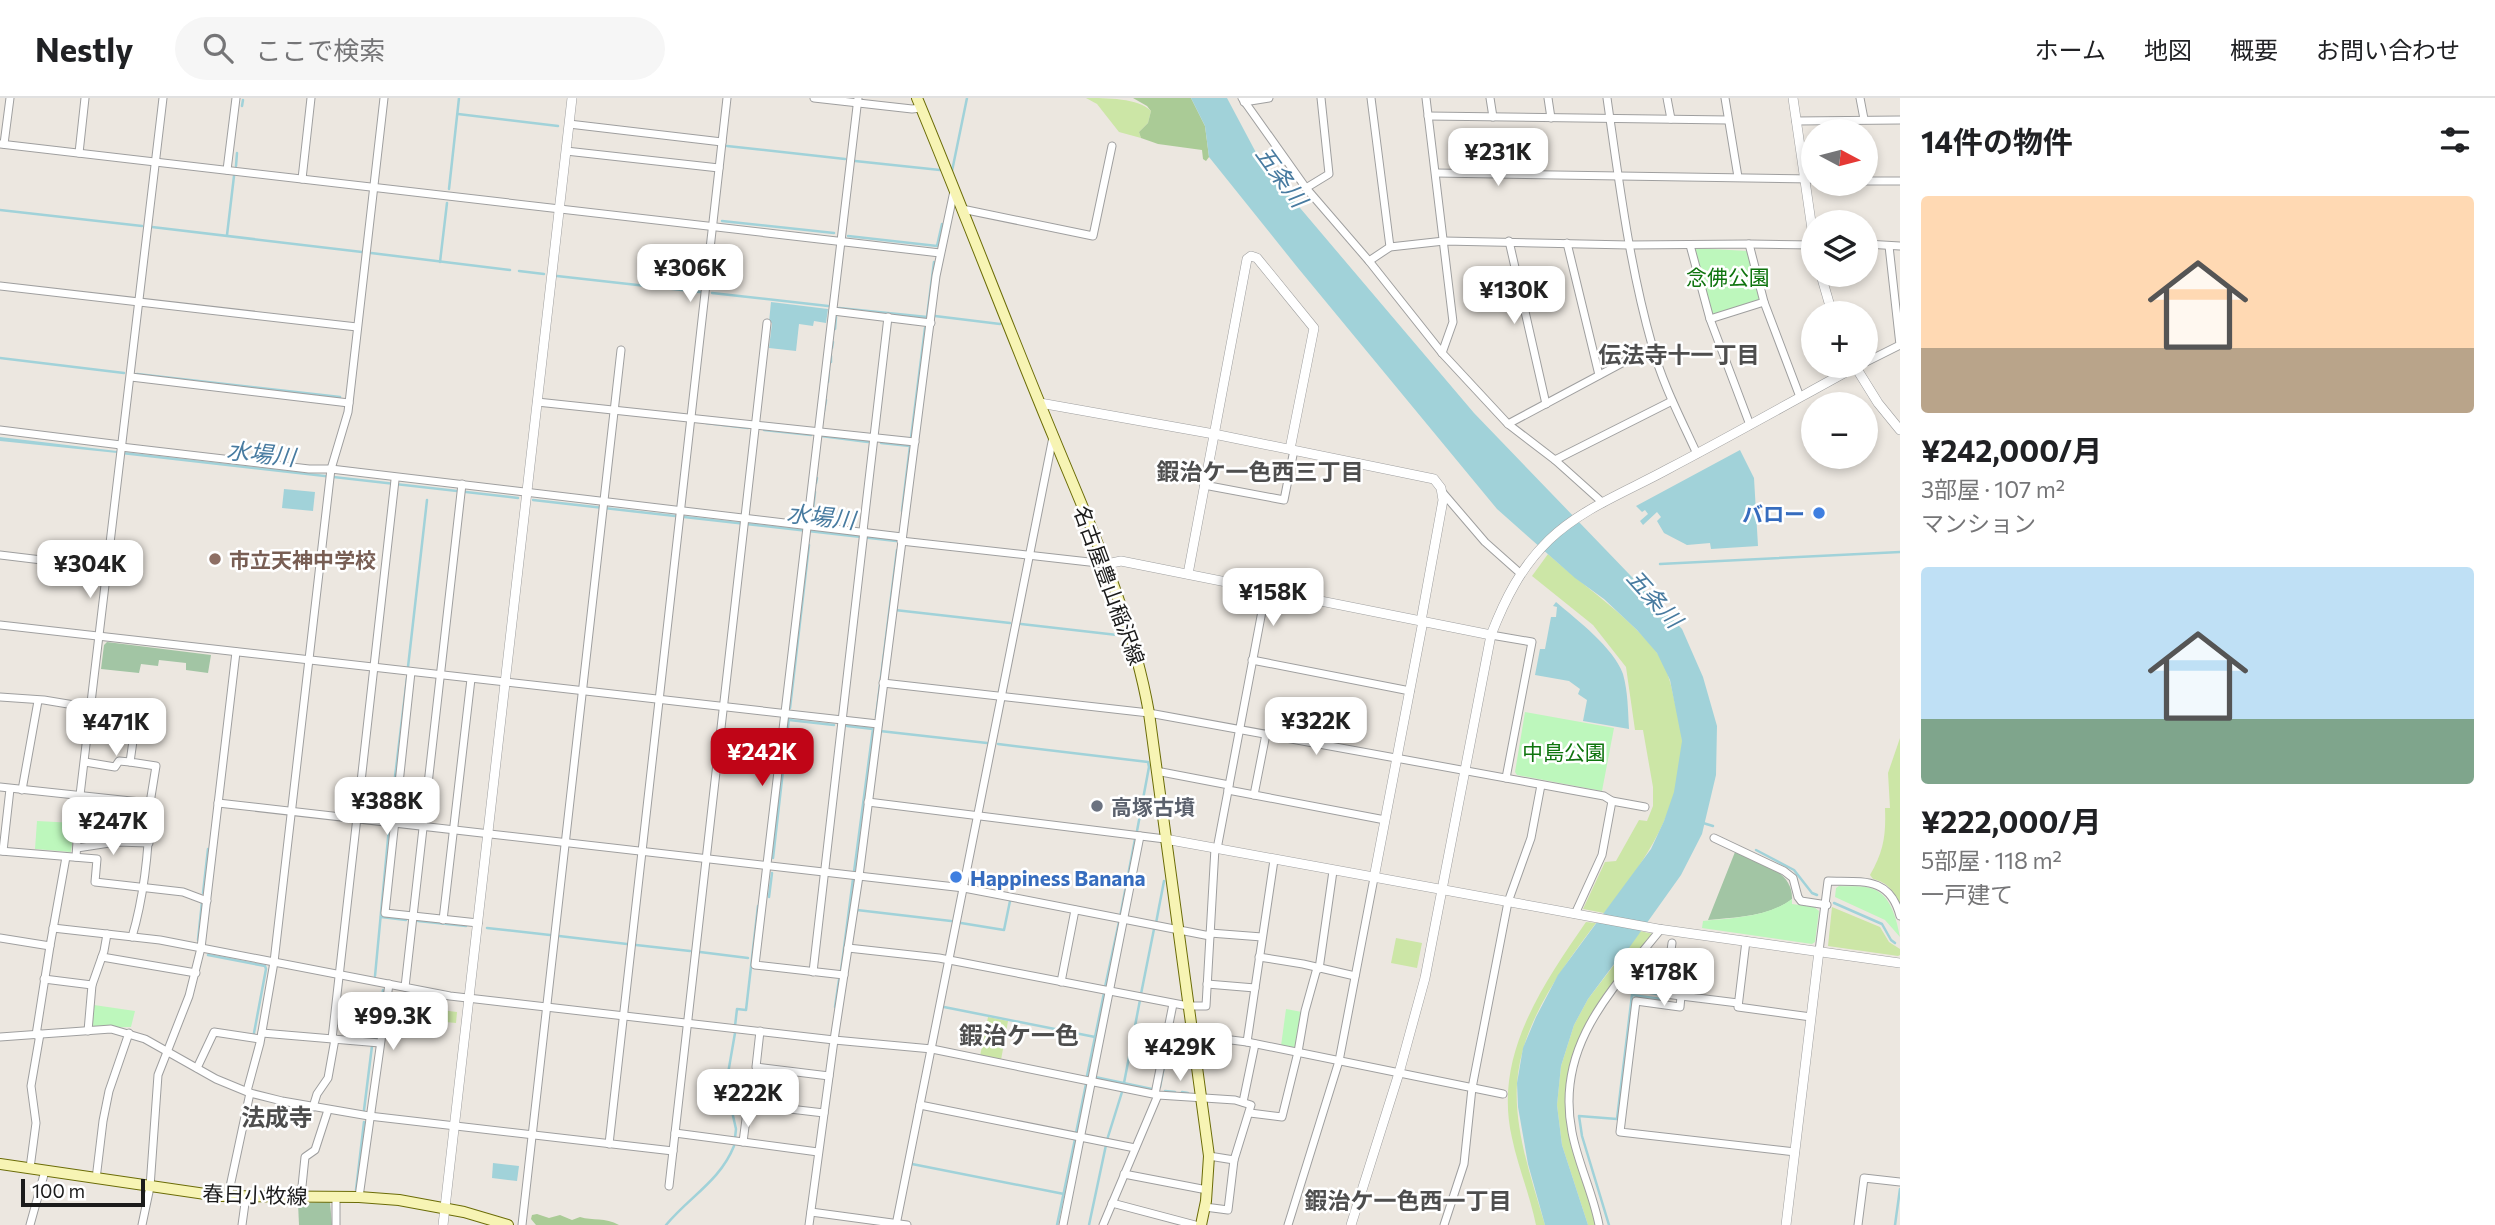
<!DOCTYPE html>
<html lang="ja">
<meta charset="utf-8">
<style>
:root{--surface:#fff;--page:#f6f6f6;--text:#202124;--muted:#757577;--line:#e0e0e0;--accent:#c00517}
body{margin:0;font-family:Commissioner,"Noto Sans JP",sans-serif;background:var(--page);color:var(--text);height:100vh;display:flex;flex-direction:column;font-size:26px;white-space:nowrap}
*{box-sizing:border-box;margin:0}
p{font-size:23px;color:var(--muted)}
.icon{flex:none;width:38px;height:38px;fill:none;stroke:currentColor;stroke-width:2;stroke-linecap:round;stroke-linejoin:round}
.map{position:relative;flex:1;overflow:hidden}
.panel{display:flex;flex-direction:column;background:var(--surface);width:595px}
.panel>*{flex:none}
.needle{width:46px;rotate:97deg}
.buttons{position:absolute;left:1801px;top:21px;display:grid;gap:14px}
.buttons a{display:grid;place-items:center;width:77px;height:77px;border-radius:50%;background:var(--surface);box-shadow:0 4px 10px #0003;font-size:35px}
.scale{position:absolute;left:21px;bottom:18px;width:124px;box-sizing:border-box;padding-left:7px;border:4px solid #1b1b1b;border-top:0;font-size:19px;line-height:24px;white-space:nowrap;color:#1b1b1b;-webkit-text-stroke:5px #fff;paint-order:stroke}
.price{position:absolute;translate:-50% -60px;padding:0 16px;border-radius:14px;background:#fff;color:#222;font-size:23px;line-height:46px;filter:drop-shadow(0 2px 4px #0008)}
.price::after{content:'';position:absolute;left:50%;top:42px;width:21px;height:16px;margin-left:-10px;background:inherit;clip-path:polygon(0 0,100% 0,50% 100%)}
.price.current{background:var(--accent);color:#fff}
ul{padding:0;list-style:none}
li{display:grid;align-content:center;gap:14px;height:371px;padding:0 21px}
li span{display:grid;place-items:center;height:217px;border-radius:7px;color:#555}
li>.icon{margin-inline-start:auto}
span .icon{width:126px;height:126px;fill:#fffc;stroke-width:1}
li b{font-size:30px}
h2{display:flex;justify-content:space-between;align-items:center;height:84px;padding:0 21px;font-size:30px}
header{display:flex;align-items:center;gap:42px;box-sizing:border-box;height:98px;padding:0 35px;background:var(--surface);border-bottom:2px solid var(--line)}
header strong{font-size:33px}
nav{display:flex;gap:38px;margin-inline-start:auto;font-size:24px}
.search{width:490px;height:63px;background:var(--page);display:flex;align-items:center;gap:18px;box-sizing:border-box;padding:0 24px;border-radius:38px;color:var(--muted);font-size:26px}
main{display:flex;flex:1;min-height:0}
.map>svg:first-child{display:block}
</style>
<header>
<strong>Nestly</strong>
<div class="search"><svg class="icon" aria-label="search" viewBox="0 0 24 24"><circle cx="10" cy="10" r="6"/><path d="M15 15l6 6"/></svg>ここで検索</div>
<nav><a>ホーム</a><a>地図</a><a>概要</a><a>お問い合わせ</a></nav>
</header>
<main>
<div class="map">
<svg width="1900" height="1127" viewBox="0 0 1900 1127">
<rect width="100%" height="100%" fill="#ece7e0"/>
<g fill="#cce6a6">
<path d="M1086,0C1106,0 1139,0 1151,13L1148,25L1139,34L1141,40L1119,34L1097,6Z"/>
<path d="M1548,456C1583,488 1624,514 1655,552C1666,566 1671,585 1674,601C1677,615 1682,630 1682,643C1683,709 1643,767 1604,815L1583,811L1605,764L1616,763L1639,722L1647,723L1653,708V689L1643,632H1635L1626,569L1593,527L1532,478Z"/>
<path d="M1900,640V806C1892,792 1889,785 1873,781L1870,777C1884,753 1886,737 1885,710H1890L1888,675Z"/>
<path d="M1832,809L1880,829L1889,844L1900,851V857L1898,858L1828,848Z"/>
<path d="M1586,824L1596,825C1561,872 1521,925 1517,986C1514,1033 1532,1082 1545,1127H1536C1530,1097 1518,1069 1512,1040C1493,958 1542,888 1586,824Z"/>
<path d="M1640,833L1653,836C1612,883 1562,948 1567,1014L1596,1127H1588L1562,1047L1557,1007L1561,968L1574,927L1588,901Z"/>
<path d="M1396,840L1422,845L1417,870L1391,865Z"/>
<path d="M425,910L457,914L456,925L424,922Z"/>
<path d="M988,919L1008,923L1001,962L980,958Z"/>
</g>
<g fill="#aacb96">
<path d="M1133,0H1191L1205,28L1209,59L1206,63L1203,61L1202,52L1158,46L1141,40L1139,34L1148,25L1151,13L1147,8Z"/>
<path d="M537,1116L549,1120L560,1117L572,1122L580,1119C593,1123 605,1119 619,1127H536L531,1121L532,1117Z"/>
</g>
<g fill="#a2c5a4">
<path d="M107,544L211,557L208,575L186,572V565L159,562L158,568L141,566L139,575L101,571L104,547Z"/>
<path d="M1735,754C1758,764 1793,772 1792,801C1769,819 1736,819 1708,822Z"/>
<path d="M330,1104L332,1127H299L298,1105Z"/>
</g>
<g fill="#bdf7bc">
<path d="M1695,150L1747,153L1760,203L1712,217Z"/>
<path d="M1525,614L1614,630L1602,693L1517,677L1515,674Z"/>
<path d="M37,723L75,725L71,754L35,751Z"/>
<path d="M1839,788C1850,789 1864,787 1873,791C1891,797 1897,823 1900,839L1885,822L1835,799L1836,790Z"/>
<path d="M1792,801V806L1814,809L1819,813L1815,844L1812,846L1702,830L1703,823C1732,820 1768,819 1792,801Z"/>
<path d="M94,907L135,913L131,929L94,930L91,928Z"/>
<path d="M1286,911L1302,914L1295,950L1281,948Z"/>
</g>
<g fill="#a1d2d9">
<path d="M1191,0H1227L1261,64L1474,315L1682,531L1703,579L1717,628L1716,677L1702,736L1681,777L1629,850L1617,862L1588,901L1574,927L1561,968L1557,1007L1562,1047L1588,1127H1545L1528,1066L1518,1009L1517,985L1523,950L1536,919L1558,877L1651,751L1664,723L1674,694L1682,643L1670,582L1657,555L1637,532L1604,501L1575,480L1497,411L1298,170L1209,59L1205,28Z"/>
<path d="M771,204L828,211L826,225L814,223L813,228L799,226L796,253L769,250L772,225L769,224Z"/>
<path d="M0,339L117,353V355L0,343Z"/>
<path d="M1740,352L1754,380L1758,448L1711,451L1710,445L1687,447L1664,435L1657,423L1661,419L1657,414L1643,427L1640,423L1648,416L1645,412L1642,414L1636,408Z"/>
<path d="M284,391L315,394L313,413L282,410Z"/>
<path d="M1556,504C1577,522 1614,550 1623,576C1628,594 1628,613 1629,631L1583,623L1587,602L1578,596L1580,591L1569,583L1535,577L1540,551H1545L1551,519H1556L1557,509L1553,508Z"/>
<path d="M493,1065L519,1068L517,1083L492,1080Z"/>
</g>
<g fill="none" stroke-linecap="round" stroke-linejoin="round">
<g stroke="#a1d2d9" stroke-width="2.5">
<path d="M242,8L243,2"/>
<path d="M458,16L558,28"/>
<path d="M727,48L845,61"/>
<path d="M855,63L940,72"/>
<path d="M236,68L237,55"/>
<path d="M952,73L967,0"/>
<path d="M449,91L459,0"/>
<path d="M0,112L142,128"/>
<path d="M722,123L834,135"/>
<path d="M152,129L362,154"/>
<path d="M227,137L234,78"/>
<path d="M848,138L937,148L942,126"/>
<path d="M371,155L510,172"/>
<path d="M440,164L447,105"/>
<path d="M519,173L544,176"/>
<path d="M557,178L700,194"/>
<path d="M712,195L828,208"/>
<path d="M839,210L927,219L934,164"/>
<path d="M935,218L1000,226"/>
<path d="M835,231L836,219"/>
<path d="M832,250L833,244"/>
<path d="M0,260L124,275"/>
<path d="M831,264V258"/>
<path d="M137,276L340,299"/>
<path d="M828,284L829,271"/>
<path d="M824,313L826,302"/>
<path d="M706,325L748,330"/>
<path d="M764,332L811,337"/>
<path d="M821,338L868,344"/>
<path d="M911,340L925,230"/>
<path d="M881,345L910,348L902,413"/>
<path d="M122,355L518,400"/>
<path d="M816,385L817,380"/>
<path d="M533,402L896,443"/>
<path d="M812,420L815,394"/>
<path d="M1660,466L1900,454"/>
<path d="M895,512L1010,525"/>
<path d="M1021,526L1126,538"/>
<path d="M408,569L427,402"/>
<path d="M790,610L809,447"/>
<path d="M876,619L897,452"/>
<path d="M789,622L834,627"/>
<path d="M847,628L873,631L854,774"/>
<path d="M880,633L987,645"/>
<path d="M998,646L1148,664L1149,669L1137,733"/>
<path d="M390,720L407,580"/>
<path d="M1703,725L1713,728"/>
<path d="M1756,752L1794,772L1812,795L1817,797"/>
<path d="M773,760L789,620"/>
<path d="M203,795L208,751"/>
<path d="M769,799L772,775"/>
<path d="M1834,805L1882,826L1891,842L1895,845"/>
<path d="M857,812L951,823"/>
<path d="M381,819L406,822"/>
<path d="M1120,819L1135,741"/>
<path d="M418,823L466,828"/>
<path d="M961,825L1004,832L1010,803"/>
<path d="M1156,825L1164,783"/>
<path d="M487,830L550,837"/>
<path d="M559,838L627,846"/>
<path d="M198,842L202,804"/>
<path d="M636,847L690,853"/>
<path d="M700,854L748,860"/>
<path d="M208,857L265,868L266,871L254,935"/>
<path d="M841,873L853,781"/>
<path d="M375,878L389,730"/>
<path d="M1105,889L1119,824"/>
<path d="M1141,896L1154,831"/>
<path d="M835,909L839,882"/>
<path d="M944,909L1095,939"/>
<path d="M735,928L737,911L746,912L758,808"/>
<path d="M376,941L383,892"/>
<path d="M1087,978L1104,895"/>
<path d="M1095,979L1152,991"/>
<path d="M1124,985L1140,902"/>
<path d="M1160,989L1170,937"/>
<path d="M1165,993L1175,994"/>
<path d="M1182,994L1188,995"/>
<path d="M364,1012L372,948"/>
<path d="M1076,1035L1086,986"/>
<path d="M735,1040L736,1031L726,987L735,935"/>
<path d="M1107,1042L1122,994"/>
<path d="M912,1066L1064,1096"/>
<path d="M356,1092L364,1024"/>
<path d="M666,1127C689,1099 720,1083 734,1048"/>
<path d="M1057,1127L1075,1041"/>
<path d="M1089,1127L1106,1047"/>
<path d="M1609,1127L1582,1038L1579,1018L1617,1021L1632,897L1661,901L1662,897L1639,893"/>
<path d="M1895,1127L1900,1091"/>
</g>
<g stroke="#9f9f9f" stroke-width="9">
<g id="minor">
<path d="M814,0L912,11L921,10"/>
<path d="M1242,0L1306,90L1369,163L1442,255L1508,326L1555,362L1603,405"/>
<path d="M1371,0L1390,149"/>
<path d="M1426,0L1453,224L1442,255"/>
<path d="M1490,0L1493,19"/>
<path d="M1548,0L1551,20"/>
<path d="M1607,0C1619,83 1629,166 1652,247C1662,285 1681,321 1697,356"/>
<path d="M1667,0L1671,21"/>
<path d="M1725,0L1738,79"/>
<path d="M1860,0L1864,21"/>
<path d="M1244,4L1269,0"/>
<path d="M1428,18L1728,22"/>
<path d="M1796,23L1900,22"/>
<path d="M569,26L722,44"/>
<path d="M0,46L940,155"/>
<path d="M4,46L10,0"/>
<path d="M566,53L719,70"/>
<path d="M79,55L85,0"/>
<path d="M227,72L236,0"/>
<path d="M1436,75L1813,81"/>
<path d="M302,81L311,0"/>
<path d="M1866,83H1900"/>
<path d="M1306,90L1329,76L1321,0"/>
<path d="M954,93L936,178L859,778L834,942L932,951L1158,997L1235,1002L1251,1007L1234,1062L1209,1058"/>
<path d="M962,111L1093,138L1112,48"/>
<path d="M1509,143L1546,306"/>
<path d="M1567,145L1599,277"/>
<path d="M1749,146L1813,147"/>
<path d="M1866,146L1900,148"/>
<path d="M1690,147L1710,221L1750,327"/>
<path d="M1369,163L1390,149L1444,143L1629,147L1749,146L1764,204L1710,221"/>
<path d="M0,188L357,229"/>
<path d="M1764,204L1800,299"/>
<path d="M833,213L931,225"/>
<path d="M1866,264L1900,247L1889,148"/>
<path d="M131,279L349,305"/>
<path d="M537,304L915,344"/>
<path d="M1508,326L1652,249"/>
<path d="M0,332L121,347"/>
<path d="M121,349L309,371H331L902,439"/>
<path d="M1555,362L1672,303"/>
<path d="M1204,387L1284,402L1294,352"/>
<path d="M1443,395L1485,444L1521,476"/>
<path d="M863,433L888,219"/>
<path d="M901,443L1107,466"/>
<path d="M0,457L108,470"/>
<path d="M0,527L878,626"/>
<path d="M1491,537L1532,544L1506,680"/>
<path d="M1252,562L1410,593"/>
<path d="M411,574L385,815L478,825"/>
<path d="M883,585L1149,615L1604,698L1612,703L1645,709"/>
<path d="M0,599L44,602L92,610"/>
<path d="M91,611L122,616L136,622L130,664L156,668L150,705"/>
<path d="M85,664L115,669L119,663L130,664"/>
<path d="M1156,673L1229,687"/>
<path d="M0,689L150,705C149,750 145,795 132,839"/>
<path d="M22,692L38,603"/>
<path d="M1228,692L1385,722"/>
<path d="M1254,697L1266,636"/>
<path d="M868,704L1165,741"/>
<path d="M218,705L964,790L1210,838"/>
<path d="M1714,740L1784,773L1793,780L1798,799L1801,803L1827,807"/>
<path d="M77,750L116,744L149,745"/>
<path d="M1217,751L1266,492"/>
<path d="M0,753L97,761L95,784L183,794L207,803"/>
<path d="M3,753L10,691"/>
<path d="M76,759L80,697L163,0"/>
<path d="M1575,816L1602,757L1612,703"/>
<path d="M443,822L471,581"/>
<path d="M53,830L160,842L450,898L834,942L809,1127"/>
<path d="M1210,835L1262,839"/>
<path d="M0,840L50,848L66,759"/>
<path d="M1746,843L1738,909L1811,919"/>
<path d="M1672,845L1665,896L1738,905"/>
<path d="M848,850L939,860L1188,908H1206L1215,750"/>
<path d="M1819,853L1828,783C1861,784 1890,778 1900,818"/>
<path d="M102,859L196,875"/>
<path d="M1259,859L1303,866L1355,878"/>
<path d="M1319,871L1333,773"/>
<path d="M813,874L864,433"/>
<path d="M844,877L755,867L858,0"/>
<path d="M44,881L92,887"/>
<path d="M1061,884L1075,812"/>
<path d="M1207,886L1255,890"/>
<path d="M405,889L462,386"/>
<path d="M1681,898L1680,909L1636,903L1620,1034L1795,1054"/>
<path d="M88,933L92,887L104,853L107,836"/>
<path d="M760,933L756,969L829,978"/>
<path d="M262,935L380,945"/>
<path d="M36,937L50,848"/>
<path d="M1192,937L1247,944L1503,996"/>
<path d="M0,939L111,931L145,941L216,981L250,995L282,1003L369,1018L673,1053"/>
<path d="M332,941L395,382"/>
<path d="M1247,944L1274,762"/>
<path d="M1298,954L1305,913L1317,870"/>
<path d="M197,970L214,934L260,941"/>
<path d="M247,993L260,945L274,864L331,371L348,314L384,0"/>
<path d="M1155,996L1173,906"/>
<path d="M1243,1004L1255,946"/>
<path d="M920,1007L1135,1050"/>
<path d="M313,1009L317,996L328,980L335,941"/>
<path d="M1250,1015L1282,1019L1298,954"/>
<path d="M675,1035L818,1054"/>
<path d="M743,1044L748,1006L824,1015"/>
<path d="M609,1046L727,0"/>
<path d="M30,1070L36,1025L31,988L40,936"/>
<path d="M1124,1076L1207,1092"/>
<path d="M96,1081L103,1023L109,993L129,935"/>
<path d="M669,1088L767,225"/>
<path d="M228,1098L250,995"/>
<path d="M301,1098L305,1059L315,1052L328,1012"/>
<path d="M359,1099L389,886"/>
<path d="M1112,1105L1195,1127"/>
<path d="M1205,1109L1228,1112L1234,1062"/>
<path d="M811,1114L907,1127"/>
<path d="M30,1127L45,1073"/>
<path d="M142,1127L150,1089L158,977L189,898L201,850L236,554"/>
<path d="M242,1127L246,1098"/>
<path d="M336,1127V1099"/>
<path d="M522,1127L621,252"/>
<path d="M896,1127L1053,339"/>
<path d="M1063,1127L1140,738"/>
<path d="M1103,1127L1158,997"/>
<path d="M1288,1127L1339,963L1374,780"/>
<path d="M1444,1127L1464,1066L1472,990L1508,804L1531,740L1541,687"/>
<path d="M1599,1127C1593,1095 1578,1066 1572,1034C1555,948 1611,893 1661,831"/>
<path d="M1858,1127L1864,1080L1900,1084"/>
</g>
</g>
<g stroke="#9f9f9f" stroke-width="10">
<g id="tertiary">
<path d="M1793,0L1813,138"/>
<path d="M1821,177L1832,215"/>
<path d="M1855,268L1878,305L1900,332"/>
<path d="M1040,305L1214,336L1434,381L1441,390L1443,402L1421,523"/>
<path d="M1107,466L1121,463L1491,537"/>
<path d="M1188,476L1247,161L1251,158L1257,160L1314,230L1290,351"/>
<path d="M1165,741L1658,831L1900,865"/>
<path d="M1374,780L1423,523"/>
<path d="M443,1127L572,0"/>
<path d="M1351,1127L1399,975L1425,880L1491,537C1505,501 1521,469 1549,442C1582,410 1628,393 1668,371C1731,338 1793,303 1855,269"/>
<path d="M1786,1127L1819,853"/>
</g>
</g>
<g stroke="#6b6c07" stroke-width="12">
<g id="secondary">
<path d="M917,0C964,113 1007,227 1054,340C1091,430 1132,518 1149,615L1209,1058L1206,1103L1201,1127"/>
<path d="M0,1066L219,1098L359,1099L399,1102L464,1114L508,1127"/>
</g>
</g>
<use href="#minor" stroke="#fff" stroke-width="7"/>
<use href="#tertiary" stroke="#fff" stroke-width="9"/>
<use href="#secondary" stroke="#f7f4b4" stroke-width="10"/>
</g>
<g fill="#3f7fe0" stroke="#fff" stroke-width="2.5">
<circle cx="1819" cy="415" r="7"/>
<circle cx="956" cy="779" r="7"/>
</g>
<circle fill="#8d6e63" stroke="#fff" stroke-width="2.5" cx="215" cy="461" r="7"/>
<circle fill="#6b7280" stroke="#fff" stroke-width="2.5" cx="1097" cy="708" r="7"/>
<g text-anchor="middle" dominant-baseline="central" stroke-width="5" stroke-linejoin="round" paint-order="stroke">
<g font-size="21" fill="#0f740e" stroke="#fff">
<text x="1728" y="178">念佛公園</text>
<text x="1564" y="653">中島公園</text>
</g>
<g font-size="21" font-weight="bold" fill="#366cbe" stroke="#fff" text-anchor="end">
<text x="1805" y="415">バロー</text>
<text x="970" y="779" text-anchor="start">Happiness Banana</text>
</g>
<g font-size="21" font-weight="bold" fill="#785e54" stroke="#fff" text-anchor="start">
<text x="229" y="461">市立天神中学校</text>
</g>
<g font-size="21" fill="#1b1b1b" stroke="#fff">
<text transform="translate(1110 487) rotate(70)">名古屋豊山稲沢線</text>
<text transform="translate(255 1096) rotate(2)">春日小牧線</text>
</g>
<g font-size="21" font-weight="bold" fill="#5b616d" stroke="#fff" text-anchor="start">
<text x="1111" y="708">高塚古墳</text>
</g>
<g font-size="23" font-style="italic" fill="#487ba0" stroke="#fff">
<text transform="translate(1282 78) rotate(54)">五条川</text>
<text transform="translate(261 355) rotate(6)">水場川</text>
<text transform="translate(821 418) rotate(6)">水場川</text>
<text transform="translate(1655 500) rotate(48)">五条川</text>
</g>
<g font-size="23" font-weight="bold" fill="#4e4e4e" stroke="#fff">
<text x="1679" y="256">伝法寺十一丁目</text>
<text x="1260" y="373">鍜治ケ一色西三丁目</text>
<text x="1408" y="1102">鍜治ケ一色西一丁目</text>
</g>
<g font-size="24" font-weight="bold" fill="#4e4e4e" stroke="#fff">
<text x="1019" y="936">鍜治ケ一色</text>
<text x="277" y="1018">法成寺</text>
</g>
</g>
</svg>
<div class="buttons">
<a><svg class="needle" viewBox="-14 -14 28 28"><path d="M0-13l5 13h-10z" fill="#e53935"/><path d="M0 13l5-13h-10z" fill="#757577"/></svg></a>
<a><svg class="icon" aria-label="layers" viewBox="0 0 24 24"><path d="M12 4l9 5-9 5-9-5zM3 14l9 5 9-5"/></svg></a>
<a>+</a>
<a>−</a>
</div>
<div class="scale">100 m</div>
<b class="price" style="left:1498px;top:90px">¥231K</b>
<b class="price" style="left:690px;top:206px">¥306K</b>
<b class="price" style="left:1514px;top:228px">¥130K</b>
<b class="price" style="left:90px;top:502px">¥304K</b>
<b class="price" style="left:1273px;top:530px">¥158K</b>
<b class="price" style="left:1316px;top:659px">¥322K</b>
<b class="price" style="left:116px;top:660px">¥471K</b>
<b class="price current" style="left:762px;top:690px">¥242K</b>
<b class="price" style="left:387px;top:739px">¥388K</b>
<b class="price" style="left:113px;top:759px">¥247K</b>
<b class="price" style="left:1664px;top:910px">¥178K</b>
<b class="price" style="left:393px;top:954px">¥99.3K</b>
<b class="price" style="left:1180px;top:985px">¥429K</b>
<b class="price" style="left:748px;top:1031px">¥222K</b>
</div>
<section class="panel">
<h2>14件の物件<svg class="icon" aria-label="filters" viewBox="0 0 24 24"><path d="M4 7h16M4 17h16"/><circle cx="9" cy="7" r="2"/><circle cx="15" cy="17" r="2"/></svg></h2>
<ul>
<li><span style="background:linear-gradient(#ffd9b3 70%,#b9a48a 0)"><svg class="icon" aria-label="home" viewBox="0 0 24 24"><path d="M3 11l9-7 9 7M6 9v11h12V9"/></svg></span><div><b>¥242,000/月</b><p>3部屋 · 107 m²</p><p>マンション</p></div></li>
<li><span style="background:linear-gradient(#bfe0f5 70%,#7fa58c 0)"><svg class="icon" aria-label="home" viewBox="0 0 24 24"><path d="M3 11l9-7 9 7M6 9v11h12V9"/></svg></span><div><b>¥222,000/月</b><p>5部屋 · 118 m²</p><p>一戸建て</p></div></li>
</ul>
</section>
</main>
